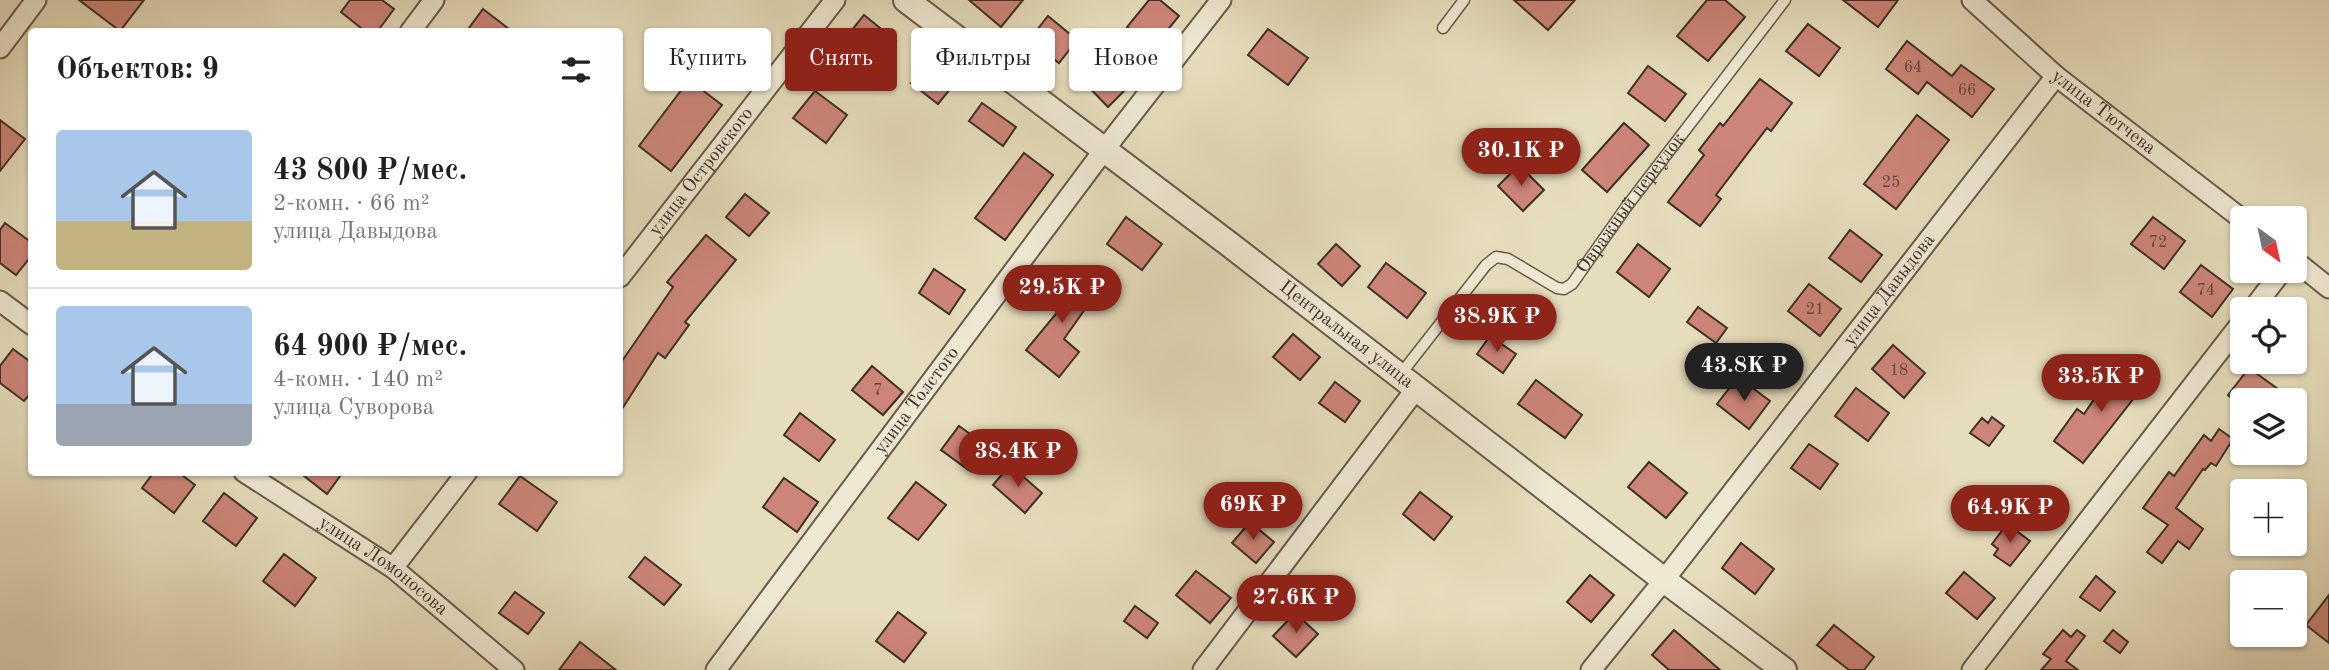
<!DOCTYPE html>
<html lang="ru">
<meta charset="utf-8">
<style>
:root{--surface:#fff;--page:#f2f2f2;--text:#202124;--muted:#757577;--line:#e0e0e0;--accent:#8f2418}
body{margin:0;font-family:"Old Standard TT",serif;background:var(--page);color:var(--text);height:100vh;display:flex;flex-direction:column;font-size:26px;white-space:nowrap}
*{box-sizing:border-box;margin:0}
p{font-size:23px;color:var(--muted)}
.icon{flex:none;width:38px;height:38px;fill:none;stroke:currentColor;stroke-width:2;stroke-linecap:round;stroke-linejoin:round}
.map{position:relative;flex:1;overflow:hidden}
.panel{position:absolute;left:28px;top:28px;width:595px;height:448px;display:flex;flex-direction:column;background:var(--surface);border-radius:7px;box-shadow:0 2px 5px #0004}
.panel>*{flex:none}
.hud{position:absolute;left:644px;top:28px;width:665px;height:63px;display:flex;gap:14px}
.needle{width:46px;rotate:147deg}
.buttons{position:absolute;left:2230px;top:206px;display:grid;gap:14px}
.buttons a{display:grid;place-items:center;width:77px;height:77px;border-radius:7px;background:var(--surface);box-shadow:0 2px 5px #0004;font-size:35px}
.price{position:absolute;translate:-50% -60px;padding:0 16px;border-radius:24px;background:var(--accent);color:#fff;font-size:23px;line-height:46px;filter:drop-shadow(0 2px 4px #0008)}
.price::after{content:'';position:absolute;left:50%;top:42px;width:21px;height:16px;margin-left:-10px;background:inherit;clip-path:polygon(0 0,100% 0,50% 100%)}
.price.active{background:#222;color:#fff}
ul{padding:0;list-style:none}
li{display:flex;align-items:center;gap:21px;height:175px;padding:0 28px}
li+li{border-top:2px solid var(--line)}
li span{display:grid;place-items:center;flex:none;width:196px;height:140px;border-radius:7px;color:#555}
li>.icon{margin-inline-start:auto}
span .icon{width:84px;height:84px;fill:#fffc;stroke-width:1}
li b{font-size:30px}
h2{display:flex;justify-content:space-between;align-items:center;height:84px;padding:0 28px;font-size:30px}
.tag{padding:0 24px;border-radius:7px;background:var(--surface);box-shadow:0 2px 5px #0004;font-size:24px;line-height:63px}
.tag.active{background:var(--accent);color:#fff}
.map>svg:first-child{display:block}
</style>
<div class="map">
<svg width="2329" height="670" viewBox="0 0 2329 670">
<rect width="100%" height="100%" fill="#e6ddbc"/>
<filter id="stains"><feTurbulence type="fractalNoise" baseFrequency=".00286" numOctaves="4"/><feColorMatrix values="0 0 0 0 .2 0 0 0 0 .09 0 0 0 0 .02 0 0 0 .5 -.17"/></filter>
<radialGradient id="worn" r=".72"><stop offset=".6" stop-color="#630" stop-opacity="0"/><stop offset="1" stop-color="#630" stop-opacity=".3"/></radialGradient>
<g fill="#cd8579" stroke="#3e2f27" stroke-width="2">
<path d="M79,0H144L120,31Z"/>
<path d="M350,0H382L394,9L377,32H366L341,12Z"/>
<path d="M969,0H1023L1001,27Z"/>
<path d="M1149,0H1160L1179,16L1153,48L1127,27Z"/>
<path d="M1514,0H1575L1548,30Z"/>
<path d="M1707,0H1725L1745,17L1708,61L1677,36Z"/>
<path d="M1843,0H1898L1878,27Z"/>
<path d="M483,9L513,32H466Z"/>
<path d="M864,15L896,41L879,62L847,36Z"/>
<path d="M1048,16L1077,40L1059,63L1029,40Z"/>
<path d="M1808,24L1840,48L1819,76L1786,51Z"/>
<path d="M1268,29L1308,58L1288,85L1248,55Z"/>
<path d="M1907,41L1952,76L1961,65L1994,89L1972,117L1927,82L1918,94L1886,69Z"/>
<path d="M1105,57L1131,84L1108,107L1082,80Z"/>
<path d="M927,62L955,83L938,104L911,83Z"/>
<path d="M1648,66L1686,94L1665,121L1628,93Z"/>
<path d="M1760,79L1792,103L1771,131L1767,128L1716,195L1721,199L1700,226L1668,202L1704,155L1699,150L1720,123L1723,126Z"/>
<path d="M689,80L722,105L671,171L639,146Z"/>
<path d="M815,91L847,115L826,143L793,118Z"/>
<path d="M982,103L1016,127L1003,146L969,121Z"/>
<path d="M1917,115L1949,140L1896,209L1864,184Z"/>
<path d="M0,120L25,139L0,171Z"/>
<path d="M1624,123L1649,145L1607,192L1582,170Z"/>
<path d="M1024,153L1053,175L1005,240L975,218Z"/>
<path d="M1519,165L1544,190L1523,211L1498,186Z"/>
<path d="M745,194L769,213L749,236L726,217Z"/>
<path d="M1126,217L1162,244L1142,270L1107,244Z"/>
<path d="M2153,217L2185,241L2164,269L2131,244Z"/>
<path d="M5,223L32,243V255L16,275L0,263V230Z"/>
<path d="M1850,230L1882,255L1861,282L1829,258Z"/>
<path d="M706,235L736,260L685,322L689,325L665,358L658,353L620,412V364L673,287L667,282Z"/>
<path d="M1336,244L1360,266L1342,286L1318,264Z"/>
<path d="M1638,244L1670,269L1649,297L1617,272Z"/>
<path d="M1386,263L1426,293L1407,318L1368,287Z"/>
<path d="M2201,265L2233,289L2212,317L2180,292Z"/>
<path d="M934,269L965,290L949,314L919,293Z"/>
<path d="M1069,272L1097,292L1064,339L1079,352L1059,377L1026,350L1060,309L1048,300Z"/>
<path d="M1809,284L1841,309L1820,336L1788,311Z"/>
<path d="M1698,307L1727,328L1716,343L1687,322Z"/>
<path d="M1293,334L1320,357L1300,380L1273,357Z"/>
<path d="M1490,336L1516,354L1503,373L1477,354Z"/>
<path d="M1893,345L1925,373L1904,398L1872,369Z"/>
<path d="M13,349L32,363V392L24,401L0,383V366Z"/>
<path d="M2144,360L2156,370L2083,463L2054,441L2077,409L2084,414L2112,373L2128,385Z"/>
<path d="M872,366L903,392L883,415L852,390Z"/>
<path d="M2249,368L2282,392L2275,401H2235L2228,395Z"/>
<path d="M1738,377L1770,401L1749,429L1717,404Z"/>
<path d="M1536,380L1582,415L1565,438L1518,404Z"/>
<path d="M1335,382L1360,401L1345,422L1319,403Z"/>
<path d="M1856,388L1889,413L1868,441L1835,416Z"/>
<path d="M800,413L835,440L819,461L784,435Z"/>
<path d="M1992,417L2004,426L1989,446L1970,433L1982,418L1988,423Z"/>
<path d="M959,426L987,446L970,471L941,450Z"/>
<path d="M2219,429L2233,439L2216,466L2211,463L2205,470L2203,469L2176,508L2203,529L2189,549L2178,541L2162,563L2147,552L2168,525L2143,508L2169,472L2174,476L2204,435L2211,441Z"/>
<path d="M1809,444L1838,464L1820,489L1791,468Z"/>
<path d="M1649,462L1687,493L1666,518L1628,487Z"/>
<path d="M1010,465L1042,493L1025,513L993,485Z"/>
<path d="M154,472H178L195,485L174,513L142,488Z"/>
<path d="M299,472H343L327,494Z"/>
<path d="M520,476L557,502L537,531L499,504Z"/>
<path d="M784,478L818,502L797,532L763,507Z"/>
<path d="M916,482L946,505L918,540L888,518Z"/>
<path d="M1420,492L1452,517L1434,540L1403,514Z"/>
<path d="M224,493L257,518L236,546L203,521Z"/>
<path d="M1250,522L1274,542L1256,563L1232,543Z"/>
<path d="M2007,524L2030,541L2010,566L1994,555L1998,549L1992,544Z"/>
<path d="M1741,543L1774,569L1755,594L1722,568Z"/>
<path d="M284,554L316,578L295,606L263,581Z"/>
<path d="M645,557L681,585L664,605L629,577Z"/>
<path d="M1196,571L1231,598L1210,623L1176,595Z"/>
<path d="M1964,572L1995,598L1977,619L1946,593Z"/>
<path d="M1590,575L1614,595L1591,622L1567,602Z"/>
<path d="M2096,576L2115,592L2100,611L2080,597Z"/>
<path d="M515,592L544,613L528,634L499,613Z"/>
<path d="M2329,595V643L2306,625Z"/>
<path d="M1135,606L1158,623L1147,638L1124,621Z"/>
<path d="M898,612L926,633L904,662L876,641Z"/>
<path d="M1295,613L1318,634L1296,657L1273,636Z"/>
<path d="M1834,625L1874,657L1864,670H1849L1817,645Z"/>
<path d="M1674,630L1720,670H1669L1652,655Z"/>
<path d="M2063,630L2071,637L2077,630L2085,636L2066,661L2078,670H2041L2051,659L2043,654Z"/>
<path d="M2113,630L2128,642L2120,653L2104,641Z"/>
<path d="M580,642L616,670H559Z"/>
</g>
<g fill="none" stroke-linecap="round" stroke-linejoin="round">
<g stroke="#685a4c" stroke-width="13">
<g id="service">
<path d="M1443,28L1464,0"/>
<path id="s1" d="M1400,375L1486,265L1496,257L1508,259L1557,288L1564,289L1572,284L1627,206L1785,0"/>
</g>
</g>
<g stroke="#685a4c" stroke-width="23">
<g id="minor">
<path id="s2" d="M1972,0L2056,76L2242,219"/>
<path d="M410,32L434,0"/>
<path d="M0,48L36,0"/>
<path d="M2294,260L2329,288"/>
<path id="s3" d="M620,277L835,0"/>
<path d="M0,301L32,325"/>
<path d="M2252,310L2282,271"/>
<path id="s4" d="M244,472L393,568L514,670"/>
<path d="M393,568L467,472"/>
<path id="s5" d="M716,670L1104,150L1221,0"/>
<path d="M1203,670L1416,389"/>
<path id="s6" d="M1591,670L1664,580L2056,76"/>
<path d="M1972,670L2242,322"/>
</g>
</g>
<g stroke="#685a4c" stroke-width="28">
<g id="tertiary">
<path id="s7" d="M906,0L1229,244L1664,580L1784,670"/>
</g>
</g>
<use href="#service" stroke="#efe9d3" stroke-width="10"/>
<use href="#minor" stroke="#efe9d3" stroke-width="19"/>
<use href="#tertiary" stroke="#efe9d3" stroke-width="24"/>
</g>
<g text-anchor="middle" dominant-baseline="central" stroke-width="7" stroke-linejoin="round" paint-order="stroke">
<g font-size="16" fill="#62443c">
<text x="1913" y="68">64</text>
<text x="1967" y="91">66</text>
<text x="1891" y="183">25</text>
<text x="2158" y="243">72</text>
<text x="2206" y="291">74</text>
<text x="1815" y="310">21</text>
<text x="1899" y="371">18</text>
<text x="878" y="391">7</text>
</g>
<g font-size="19" fill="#3e2f27" stroke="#efe9d3">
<text stroke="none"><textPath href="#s2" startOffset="173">улица Тютчева</textPath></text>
<text stroke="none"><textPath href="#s3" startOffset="133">улица Островского</textPath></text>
<text stroke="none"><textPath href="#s1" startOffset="338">Овражный переулок</textPath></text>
<text stroke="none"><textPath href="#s6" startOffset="483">улица Давыдова</textPath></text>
<text stroke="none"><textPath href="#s7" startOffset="553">Центральная улица</textPath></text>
<text stroke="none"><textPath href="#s5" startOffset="336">улица Толстого</textPath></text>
<text stroke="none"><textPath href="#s4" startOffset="168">улица Ломоносова</textPath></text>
</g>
</g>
<rect width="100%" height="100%" filter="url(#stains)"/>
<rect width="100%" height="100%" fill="url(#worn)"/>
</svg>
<div class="buttons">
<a><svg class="needle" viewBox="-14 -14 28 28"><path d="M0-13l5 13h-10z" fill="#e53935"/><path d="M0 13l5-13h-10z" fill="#757577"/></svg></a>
<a><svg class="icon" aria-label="locate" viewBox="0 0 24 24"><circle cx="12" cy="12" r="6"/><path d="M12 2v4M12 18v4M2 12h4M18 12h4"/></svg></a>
<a><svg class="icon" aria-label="layers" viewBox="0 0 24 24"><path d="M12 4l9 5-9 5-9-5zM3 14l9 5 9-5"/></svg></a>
<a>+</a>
<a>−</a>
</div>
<b class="price" style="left:1521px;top:188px">30.1K ₽</b>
<b class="price" style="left:1062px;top:325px">29.5K ₽</b>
<b class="price" style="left:1497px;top:354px">38.9K ₽</b>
<b class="price active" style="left:1744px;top:403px">43.8K ₽</b>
<b class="price" style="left:2101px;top:414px">33.5K ₽</b>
<b class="price" style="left:1018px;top:489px">38.4K ₽</b>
<b class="price" style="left:1253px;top:542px">69K ₽</b>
<b class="price" style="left:2010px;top:545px">64.9K ₽</b>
<b class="price" style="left:1296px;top:635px">27.6K ₽</b>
<div class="hud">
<a class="tag">Купить</a>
<a class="tag active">Снять</a>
<a class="tag">Фильтры</a>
<a class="tag">Новое</a>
</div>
<section class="panel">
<h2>Объектов: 9<svg class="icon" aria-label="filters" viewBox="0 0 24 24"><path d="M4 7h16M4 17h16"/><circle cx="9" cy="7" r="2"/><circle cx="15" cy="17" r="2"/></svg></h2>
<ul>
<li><span style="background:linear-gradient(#a9c7e8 65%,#c2b280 0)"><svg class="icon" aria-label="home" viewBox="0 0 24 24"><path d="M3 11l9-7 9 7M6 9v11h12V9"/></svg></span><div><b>43 800 ₽/мес.</b><p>2-комн. · 66 m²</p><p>улица Давыдова</p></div></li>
<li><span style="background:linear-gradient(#a9c7e8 70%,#9aa5b1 0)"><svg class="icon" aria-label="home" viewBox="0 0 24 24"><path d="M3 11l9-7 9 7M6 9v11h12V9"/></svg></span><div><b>64 900 ₽/мес.</b><p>4-комн. · 140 m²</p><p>улица Суворова</p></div></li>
</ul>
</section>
</div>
